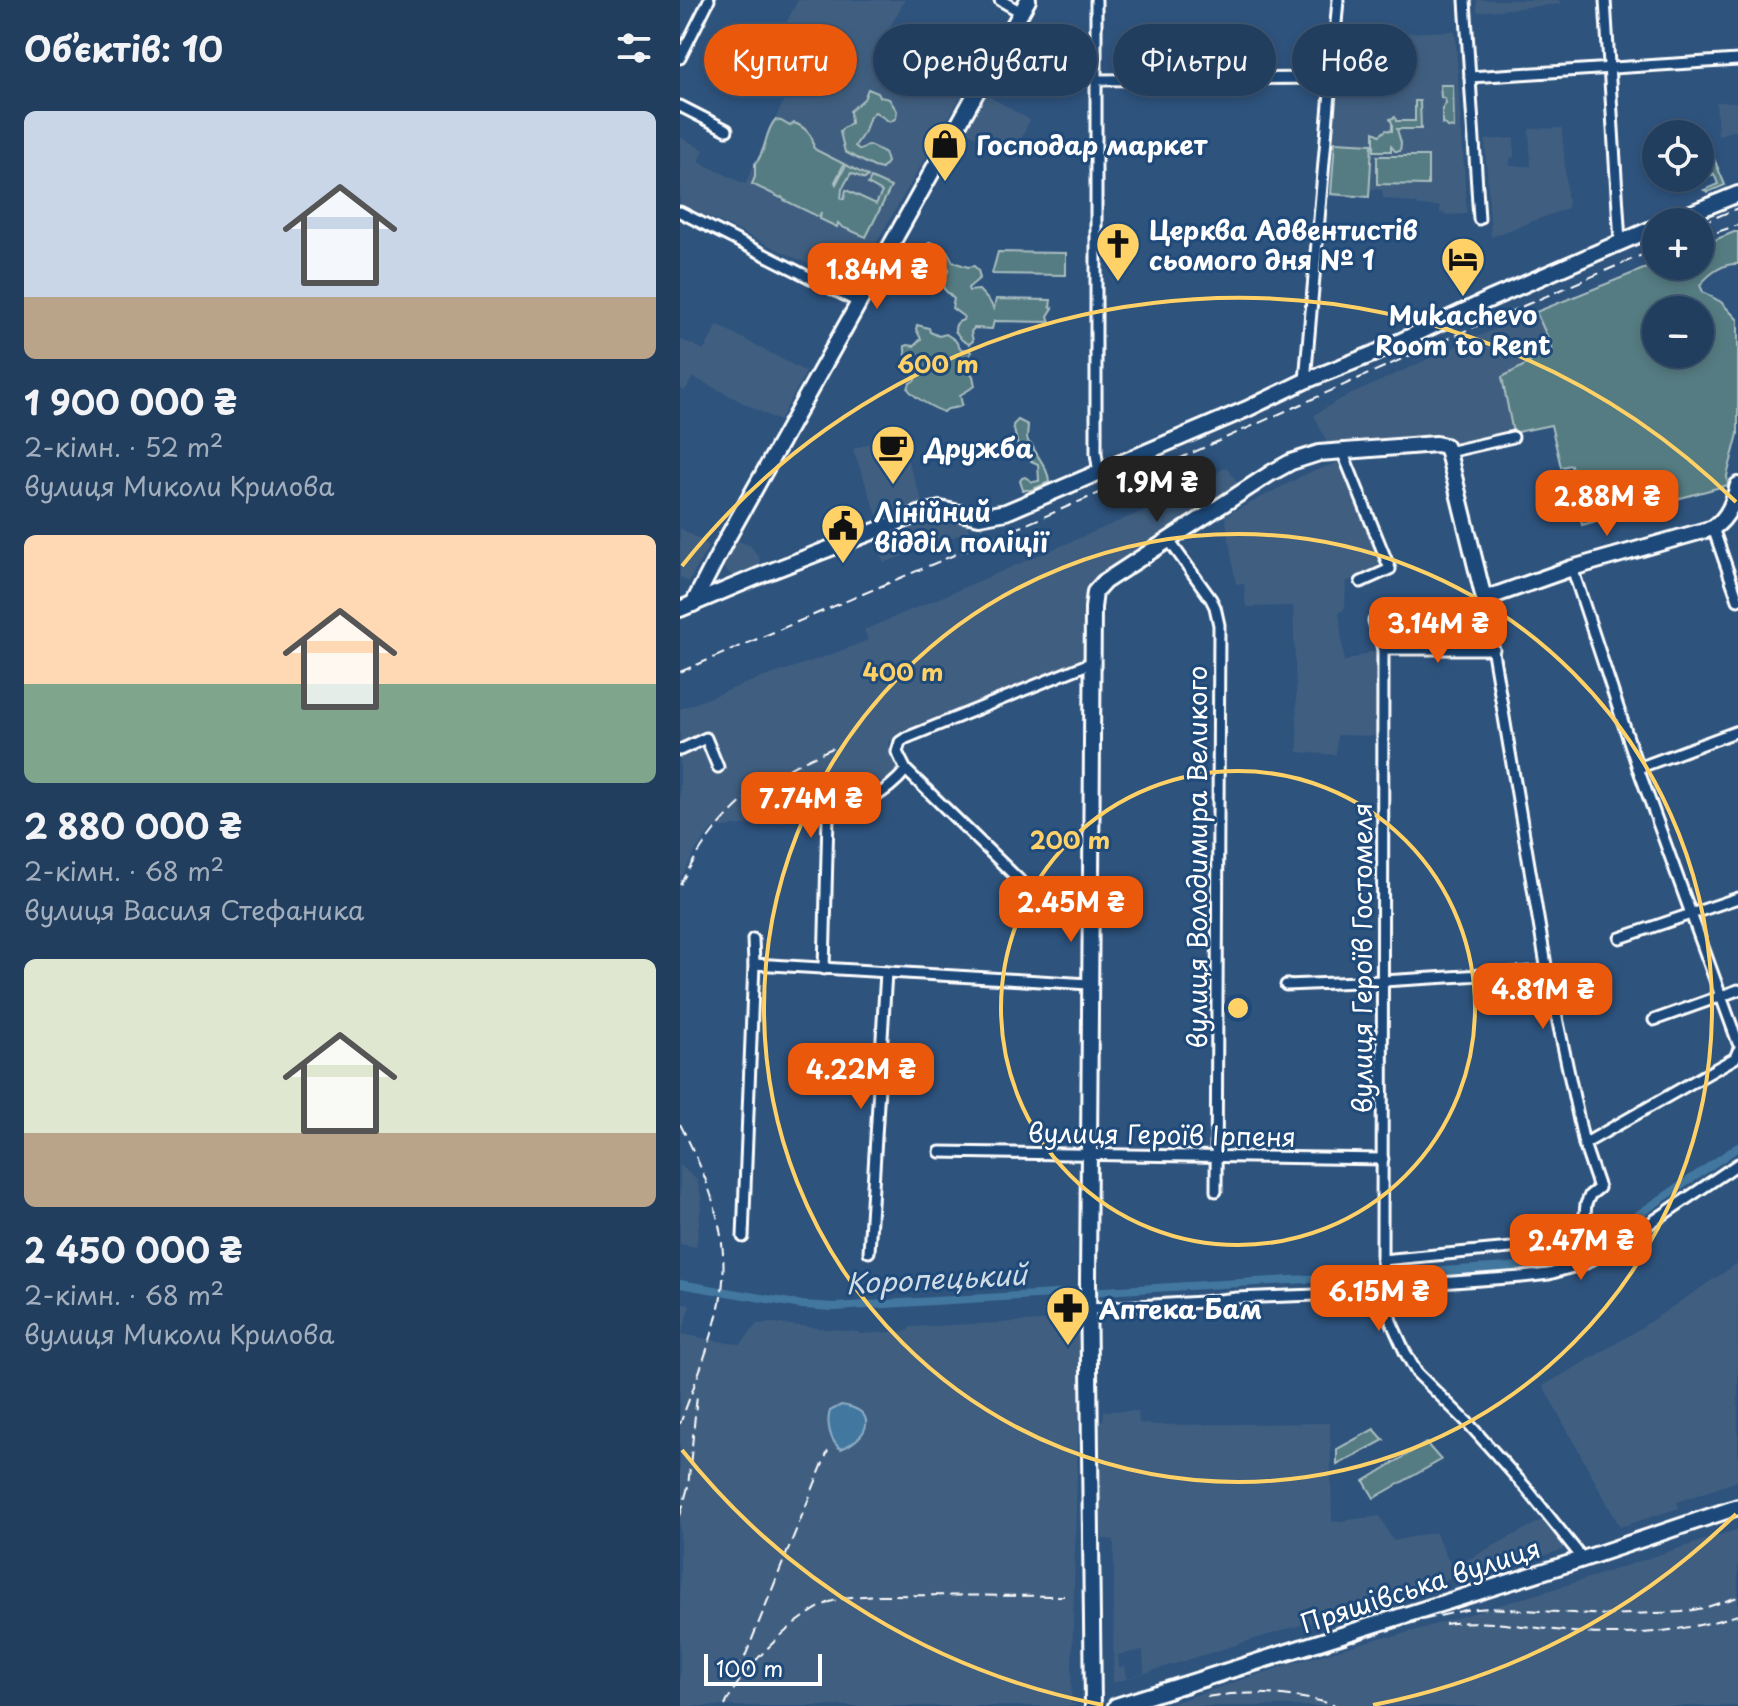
<!DOCTYPE html>
<html lang="uk">
<meta charset="utf-8">
<style>
:root{--surface:#223e5e;--page:#2e4967;--text:#f1f3f6;--muted:#a2aebc;--line:#3f5773;--accent:#ea580c}
body{margin:0;font-family:"Playpen Sans",sans-serif;background:var(--page);color:var(--text);height:100vh;display:flex;flex-direction:column;font-size:30px;white-space:nowrap}
*{box-sizing:border-box;margin:0}
p{font-size:26px;color:var(--muted)}
.icon{flex:none;width:44px;height:44px;fill:none;stroke:currentColor;stroke-width:2;stroke-linecap:round;stroke-linejoin:round}
.map{position:relative;flex:1;overflow:hidden}
.drawer{display:flex;flex-direction:column;background:var(--surface);width:680px}
.drawer>*{flex:none}
.banner{position:absolute;left:24px;top:24px;width:760px;height:72px;display:flex;gap:16px}
.fabs{position:absolute;left:962px;top:120px;display:grid;gap:16px}
.fabs a{display:grid;place-items:center;width:72px;height:72px;border-radius:50%;background:var(--surface);box-shadow:0 4px 12px #0003,0 0 0 2px var(--line);font-size:40px}
.scale{position:absolute;left:24px;bottom:20px;width:118px;box-sizing:border-box;padding-left:8px;border:4px solid #fff;border-top:0;font-size:22px;line-height:28px;white-space:nowrap;color:#fff;-webkit-text-stroke:6px #1f4a7a;paint-order:stroke}
.price{position:absolute;translate:-50% -68px;padding:0 18px;border-radius:16px;background:var(--accent);color:#fff;font-size:26px;line-height:52px;filter:drop-shadow(0 2px 4px #0008)}
.price::after{content:'';position:absolute;left:50%;top:48px;width:24px;height:18px;margin-left:-12px;background:inherit;clip-path:polygon(0 0,100% 0,50% 100%)}
.price.selected{background:#222;color:#fff}
ul{padding:0;list-style:none}
li{display:grid;align-content:center;gap:16px;height:424px;padding:0 24px}
li span{display:grid;place-items:center;height:248px;border-radius:12px;color:#555}
li>.icon{margin-inline-start:auto}
span .icon{width:144px;height:144px;fill:#fffc;stroke-width:1}
li b{font-size:34px}
h2{display:flex;justify-content:space-between;align-items:center;height:96px;padding:0 24px;font-size:34px}
.pill{padding:0 28px;border-radius:36px;background:var(--surface);box-shadow:0 4px 12px #0003,0 0 0 2px var(--line);font-size:28px;line-height:72px}
.pill.selected{background:var(--accent);color:#fff}
main{display:flex;flex:1;min-height:0}
.map>svg:first-child{display:block}
</style>
<main>
<section class="drawer">
<h2>Об’єктів: 10<svg class="icon" aria-label="filters" viewBox="0 0 24 24"><path d="M4 7h16M4 17h16"/><circle cx="9" cy="7" r="2"/><circle cx="15" cy="17" r="2"/></svg></h2>
<ul>
<li><span style="background:linear-gradient(#c9d6e8 75%,#b9a48a 0)"><svg class="icon" aria-label="home" viewBox="0 0 24 24"><path d="M3 11l9-7 9 7M6 9v11h12V9"/></svg></span><div><b>1 900 000 ₴</b><p>2-кімн. · 52 m²</p><p>вулиця Миколи Крилова</p></div></li>
<li><span style="background:linear-gradient(#ffd9b3 60%,#7fa58c 0)"><svg class="icon" aria-label="home" viewBox="0 0 24 24"><path d="M3 11l9-7 9 7M6 9v11h12V9"/></svg></span><div><b>2 880 000 ₴</b><p>2-кімн. · 68 m²</p><p>вулиця Василя Стефаника</p></div></li>
<li><span style="background:linear-gradient(#dfe7d0 70%,#b9a48a 0)"><svg class="icon" aria-label="home" viewBox="0 0 24 24"><path d="M3 11l9-7 9 7M6 9v11h12V9"/></svg></span><div><b>2 450 000 ₴</b><p>2-кімн. · 68 m²</p><p>вулиця Миколи Крилова</p></div></li>
</ul>
</section>
<div class="map">
<svg width="1058" height="1706" viewBox="0 0 1058 1706">
<rect width="100%" height="100%" fill="#2e537d"/>
<filter id="ink" filterUnits="userSpaceOnUse"><feTurbulence type="fractalNoise" baseFrequency=".0125" numOctaves="2"/><feDisplacementMap in="SourceGraphic" scale="16" xChannelSelector="R" yChannelSelector="G"/><feConvolveMatrix kernelMatrix="1 2 1 2 8 2 1 2 1" color-interpolation-filters="sRGB"/></filter>
<g filter="url(#ink)">
<g fill="#405e80" fill-rule="evenodd">
<path d="M118,0H225L209,29L294,74L172,285L0,203V137L24,150L19,162L65,184L110,87L81,72Z"/>
<path d="M797,0H879L880,4L797,12Z"/>
<path d="M775,31L787,214L765,215L764,213H760V206H738V204L703,198L702,190L691,189L690,198L650,196L657,68L722,67L721,33Z"/>
<path d="M307,95L350,120L333,156L285,131Z"/>
<path d="M1036,102H1058V132L1052,131L1038,135Z"/>
<path d="M882,128L888,208L811,237L805,140L834,138V157L830,158V166H851L849,129Z"/>
<path d="M856,312L872,347V352L833,433L775,445L773,438L737,440L736,438L722,439V441L649,447L634,415L657,401L796,337Z"/>
<path d="M38,325L126,372L99,421L13,377L5,391L0,389V339L24,350Z"/>
<path d="M218,434L245,509L201,526L173,449Z"/>
<path d="M662,461L701,565L666,582L665,606L663,610L659,612L664,662L696,650L697,736L657,735L656,755L618,752L613,606L566,607L564,584H556L545,516L628,473Z"/>
<path d="M546,467L559,485L418,577L405,592L404,659L208,742L220,771L217,778L196,793L176,802L149,811L107,821L33,828L16,850L0,880V709L72,681L150,655L188,640L184,630L479,504L508,490Z"/>
<path d="M255,516L287,522L289,531L204,563L193,536Z"/>
<path d="M0,528L29,545L9,582L0,577Z"/>
<path d="M58,541L71,546L79,558L81,565L52,576L42,567Z"/>
<path d="M0,1165L17,1180L22,1199L16,1247L0,1244Z"/>
<path d="M1058,1263V1481L997,1502L999,1508L940,1527L863,1386L947,1337Z"/>
<path d="M0,1303L10,1305L2,1334L48,1343L61,1344L77,1324L92,1323L178,1332L180,1334L229,1331V1327L401,1319L391,1704H396L395,1706H0Z"/>
<path d="M424,1411H458L459,1423L476,1425L650,1423L652,1522L700,1516L713,1541L755,1532L772,1568L862,1520L883,1543L884,1547L882,1550L778,1583L775,1577L433,1683L434,1540L422,1539L418,1421H423ZM463,1650L464,1673L447,1678L445,1666L439,1667L438,1655Z"/>
<path d="M1058,1529V1706H483L610,1664L703,1637H713L887,1585Z"/>
</g>
<g fill="#547c82" stroke="#aabec0" stroke-width="2" fill-rule="evenodd">
<path d="M760,85H773L774,128L768,127L766,125L762,124V109L766,103L765,99L761,97Z"/>
<path d="M188,89L198,93L200,97L209,99L217,111L216,118L210,122L195,112L190,116L185,131L175,146L180,150L189,145L204,152L207,162L202,169L194,167L165,152L160,132L162,129L171,123L170,111L184,99Z"/>
<path d="M735,101H740L741,129H717L721,143L720,151H715L711,146V151H694V132L700,135L706,130L712,131V123L710,119L715,117L716,121H735Z"/>
<path d="M95,120L101,121L110,126L114,123C124,126 135,137 133,147L136,150L164,164L155,182L156,184L166,165L188,176L185,179L171,173L162,189L161,199H164L166,190L196,204L202,192L188,184L191,178L211,187L186,237L162,227L158,223L157,227L140,219L141,212L139,217L104,200L102,197L101,198L72,184L75,177V164C87,151 84,133 95,120Z"/>
<path d="M655,142L692,144L689,197L651,194Z"/>
<path d="M1027,142L1045,185L1028,192L1024,190L1038,184L1034,174L1009,184L1008,178H1020V145Z"/>
<path d="M697,156H748V185L697,184Z"/>
<path d="M1054,232H1058V264C1042,263 1030,273 1020,285L1023,292L1041,302L1058,320V434L1047,476L1048,485L902,525L891,465L881,467L871,425L833,433L822,377L872,351V347L856,312L976,264V266H1020V246ZM976,310H1020V354H976Z"/>
<path d="M250,242L258,245L261,250L267,251L273,262L288,267L294,266L298,270L300,278L288,288L289,291L299,290L310,302L314,309L316,299L371,300L370,307L373,308L368,316L370,322L314,321L312,329L294,328L291,332L293,341L289,344L282,340L275,331C275,324 277,322 283,320L284,317L272,308L274,299L264,289V279L269,269L254,253L246,250V246Z"/>
<path d="M318,252L386,253V275L312,274Z"/>
<path d="M237,325L249,328L250,332L259,336L266,334L275,340L281,349L289,350L291,352L286,367L293,376L295,386L280,395L282,404L279,407L268,409L263,412C252,407 235,398 228,389L230,383L235,380L234,372L236,369C229,364 224,355 225,346L228,345L234,346L241,339L236,329Z"/>
<path d="M338,420L348,425L347,438L349,443L352,445C357,457 369,469 369,482L351,490H343L340,481L342,478L345,477L353,482L359,481L358,464L351,461L349,449L339,451L333,425Z"/>
<path d="M694,1429L704,1440L657,1465V1449Z"/>
<path d="M746,1443L761,1460L694,1498L684,1481Z"/>
</g>
<path fill="#42789f" stroke="#8eaec5" stroke-width="2" d="M161,1405C199,1410 190,1437 161,1449C150,1442 146,1423 150,1411Z"/>
<g fill="none" stroke-linecap="round" stroke-linejoin="round">
<path stroke="#42789f" stroke-width="8" d="M0,1284L122,1305L154,1307L829,1267C859,1263 885,1257 912,1246L1058,1147"/>
<g stroke="#fff" stroke-width="15">
<g id="street">
<path d="M320,0L341,12"/>
<path d="M416,0V453L419,474"/>
<path d="M785,0L799,219"/>
<path d="M925,0L940,242"/>
<path d="M0,58L29,0"/>
<path d="M790,77L1058,60"/>
<path d="M416,80L651,78"/>
<path d="M0,106L47,130"/>
<path d="M0,212L180,303"/>
<path d="M625,381L658,0"/>
<path d="M662,451L710,569L681,582"/>
<path d="M768,452L833,437"/>
<path d="M1033,528L1058,600"/>
<path d="M488,539L531,599L535,607L539,625L536,1191"/>
<path d="M892,568L958,768L1058,1043"/>
<path d="M694,621L703,649L702,1260L705,1296"/>
<path d="M703,649H814"/>
<path d="M0,750L26,738L38,767"/>
<path d="M958,768L1058,731"/>
<path d="M410,912L377,911L366,906L226,770L217,752L220,742L226,738L413,662"/>
<path d="M940,938L1058,898"/>
<path d="M74,964L409,984"/>
<path d="M144,969L148,816C179,806 205,796 226,770"/>
<path d="M606,985L703,981L867,971"/>
<path d="M974,1020L1058,990"/>
<path d="M904,1144L1055,1058L1058,1051"/>
<path d="M260,1152L703,1159"/>
<path d="M63,1237L74,964L73,939"/>
<path d="M189,1252L206,972"/>
<path d="M702,1260L864,1245L898,1232L904,1224L906,1204L910,1195L919,1188L904,1144L867,971L804,599"/>
<path d="M704,1287L842,1277L869,1274L906,1263L944,1241L1058,1164"/>
<path d="M409,1309L522,1302L557,1298L664,1294L705,1296L711,1321L725,1352L737,1373L788,1423L847,1489L903,1559"/>
</g>
</g>
<g stroke="#fff" stroke-width="20">
<g id="secondary">
<path d="M989,222L1058,194"/>
<path d="M13,604L45,542L348,0"/>
<path d="M0,609L81,575L239,514L260,509L299,517L326,512L567,409L625,381L693,354L808,300L976,227"/>
<path d="M413,1706L408,1282L413,608L415,592L424,582L591,473L611,462L639,453L756,444L765,446L768,452L804,599L892,568L1033,528C1049,517 1053,503 1058,485"/>
</g>
</g>
<g stroke="#fff" stroke-width="20">
<path id="primary" d="M436,1706L903,1559L1058,1507"/>
</g>
<use href="#street" stroke="#1f4a7a" stroke-width="9"/>
<use href="#secondary" stroke="#1f4a7a" stroke-width="14"/>
<use href="#primary" stroke="#1f4a7a" stroke-width="14"/>
<g stroke="#fff" stroke-width="2" stroke-dasharray="12 6" stroke-linecap="butt">
<path d="M1020,224L1058,208"/>
<path d="M1020,238L1058,225"/>
<path d="M0,672L485,465L778,334L976,249"/>
<path d="M0,885C37,814 79,778 153,748"/>
<path d="M0,1124C29,1180 54,1242 39,1307C30,1347 14,1385 0,1424"/>
<path d="M0,1516L8,1487L17,1395"/>
<path d="M765,1624C811,1618 859,1630 906,1633C957,1637 1009,1630 1058,1615"/>
<path d="M58,1674L148,1451"/>
<path d="M527,1697C566,1690 620,1694 657,1706"/>
<path d="M45,1706C60,1670 114,1617 150,1602C166,1596 183,1596 200,1595L384,1596"/>
<path d="M467,1706L742,1620L786,1610L809,1608L928,1615L1002,1612L1024,1608L1058,1597"/>
</g>
</g>
</g>
<g fill="none" stroke="#ffd166" stroke-width="4">
<circle cx="558" cy="1008" r="237"/>
<circle cx="558" cy="1008" r="474"/>
<path d="M1056 1514A710 710 0 0 1 693 1705M423 1705A710 710 0 0 1 2 1450M2 566A710 710 0 0 1 1056 502"/>
</g>
<defs>
<g id="shop-pin" transform="scale(2.3)"><path d="M0 17L-7.5 6A9.5 9.5 0 1 1 7.5 6Z" fill="#ffd166" stroke="#1f4a7a"/><path d="M-5-2.5h2.3a2.7 3.5 0 0 1 5.4 0H5L5.5 6h-11ZM-1.5-2.5h3a1.5 2.3 0 0 0-3 0Z" fill="#111"/></g>
<g id="church-pin" transform="scale(2.3)"><path d="M0 17L-7.5 6A9.5 9.5 0 1 1 7.5 6Z" fill="#ffd166" stroke="#1f4a7a"/><path d="M-1.2-6h2.4v3.5h3.3v2.4h-3.3V6h-2.4V-.1h-3.3v-2.4h3.3Z" fill="#111"/></g>
<g id="hotel-pin" transform="scale(2.3)"><path d="M0 17L-7.5 6A9.5 9.5 0 1 1 7.5 6Z" fill="#ffd166" stroke="#1f4a7a"/><path d="M-6-4.5h1.5V1H6V5H4.5V3h-9V5H-6ZM-4 0a1.8 1.8 0 1 1 3.6 0ZM.5 0V-2.5h3Q6-2.5 6 0Z" fill="#111"/></g>
<g id="cafe-pin" transform="scale(2.3)"><path d="M0 17L-7.5 6A9.5 9.5 0 1 1 7.5 6Z" fill="#ffd166" stroke="#1f4a7a"/><path d="M-5.5-4.5H6V0H3Q3 3.5 0 3.5H-2.5Q-5.5 3.5-5.5 0ZM3-3.2v2h1.7v-2ZM-6 4.5H4V6H-6Z" fill="#111"/></g>
<g id="civic-pin" transform="scale(2.3)"><path d="M0 17L-7.5 6A9.5 9.5 0 1 1 7.5 6Z" fill="#ffd166" stroke="#1f4a7a"/><path d="M-.6-6.5H3V-4.5H.6V-3L4-1V1h2V6H-6V1h2V-1L-.6-3ZM-1.2 2.5V6h2.4V2.5Z" fill="#111"/></g>
<g id="pharmacy-pin" transform="scale(2.3)"><path d="M0 17L-7.5 6A9.5 9.5 0 1 1 7.5 6Z" fill="#ffd166" stroke="#1f4a7a"/><path d="M-2-6h4v4h4v4h-4v4h-4v-4h-4v-4h4Z" fill="#111"/></g>
</defs>
<g fill-rule="evenodd">
<use href="#shop-pin" x="265" y="144"/>
<use href="#church-pin" x="438" y="244"/>
<use href="#hotel-pin" x="783" y="259"/>
<use href="#cafe-pin" x="213" y="447"/>
<use href="#civic-pin" x="163" y="526"/>
<use href="#pharmacy-pin" x="388" y="1308"/>
</g>
<g text-anchor="middle" dominant-baseline="central" stroke-width="6" stroke-linejoin="round" paint-order="stroke">
<g font-size="26" font-weight="bold" fill="#fff" stroke="#1f4a7a" text-anchor="start">
<text x="296" y="144">Господар маркет</text>
<text x="469" y="229">Церква Адвентистів<tspan x="469" dy="30">сьомого дня № 1</tspan></text>
<text x="783" y="314" text-anchor="middle">Mukachevo<tspan x="783" dy="30">Room to Rent</tspan></text>
<text x="244" y="447">Дружба</text>
<text x="194" y="511">Лінійний<tspan x="194" dy="30">відділ поліції</tspan></text>
<text x="419" y="1308">Аптека Бам</text>
</g>
<g font-size="26" fill="#fff" stroke="#1f4a7a">
<text transform="translate(516 857) rotate(-90)">вулиця Володимира Великого</text>
<text transform="translate(681 958) rotate(-90)">вулиця Героїв Гостомеля</text>
<text transform="translate(482 1134) rotate(1)">вулиця Героїв Ірпеня</text>
<text transform="translate(740 1585) rotate(-18)">Пряшівська вулиця</text>
</g>
<g font-size="28" font-style="italic" fill="#d0dde7" stroke="#1f4a7a">
<text transform="translate(256 1278) rotate(-3)">Коропецький</text>
</g>
</g>
<circle cx="558" cy="1008" r="12" fill="#ffd166" stroke="#1f4a7a" stroke-width="4"/>
<g font-size="24" text-anchor="middle" font-weight="bold" fill="#ffd166" stroke="#1f4a7a" stroke-width="6" stroke-linejoin="round" paint-order="stroke">
<text x="258" y="373">600 m</text>
<text x="223" y="681">400 m</text>
<text x="390" y="849">200 m</text>
</g>
</svg>
<div class="fabs">
<a><svg class="icon" aria-label="locate" viewBox="0 0 24 24"><circle cx="12" cy="12" r="6"/><path d="M12 2v4M12 18v4M2 12h4M18 12h4"/></svg></a>
<a>+</a>
<a>−</a>
</div>
<div class="scale">100 m</div>
<b class="price" style="left:197px;top:311px">1.84M ₴</b>
<b class="price selected" style="left:477px;top:524px">1.9M ₴</b>
<b class="price" style="left:927px;top:538px">2.88M ₴</b>
<b class="price" style="left:758px;top:665px">3.14M ₴</b>
<b class="price" style="left:131px;top:840px">7.74M ₴</b>
<b class="price" style="left:391px;top:944px">2.45M ₴</b>
<b class="price" style="left:863px;top:1031px">4.81M ₴</b>
<b class="price" style="left:181px;top:1111px">4.22M ₴</b>
<b class="price" style="left:901px;top:1282px">2.47M ₴</b>
<b class="price" style="left:699px;top:1333px">6.15M ₴</b>
<div class="banner">
<a class="pill selected">Купити</a>
<a class="pill">Орендувати</a>
<a class="pill">Фільтри</a>
<a class="pill">Нове</a>
</div>
</div>
</main>
